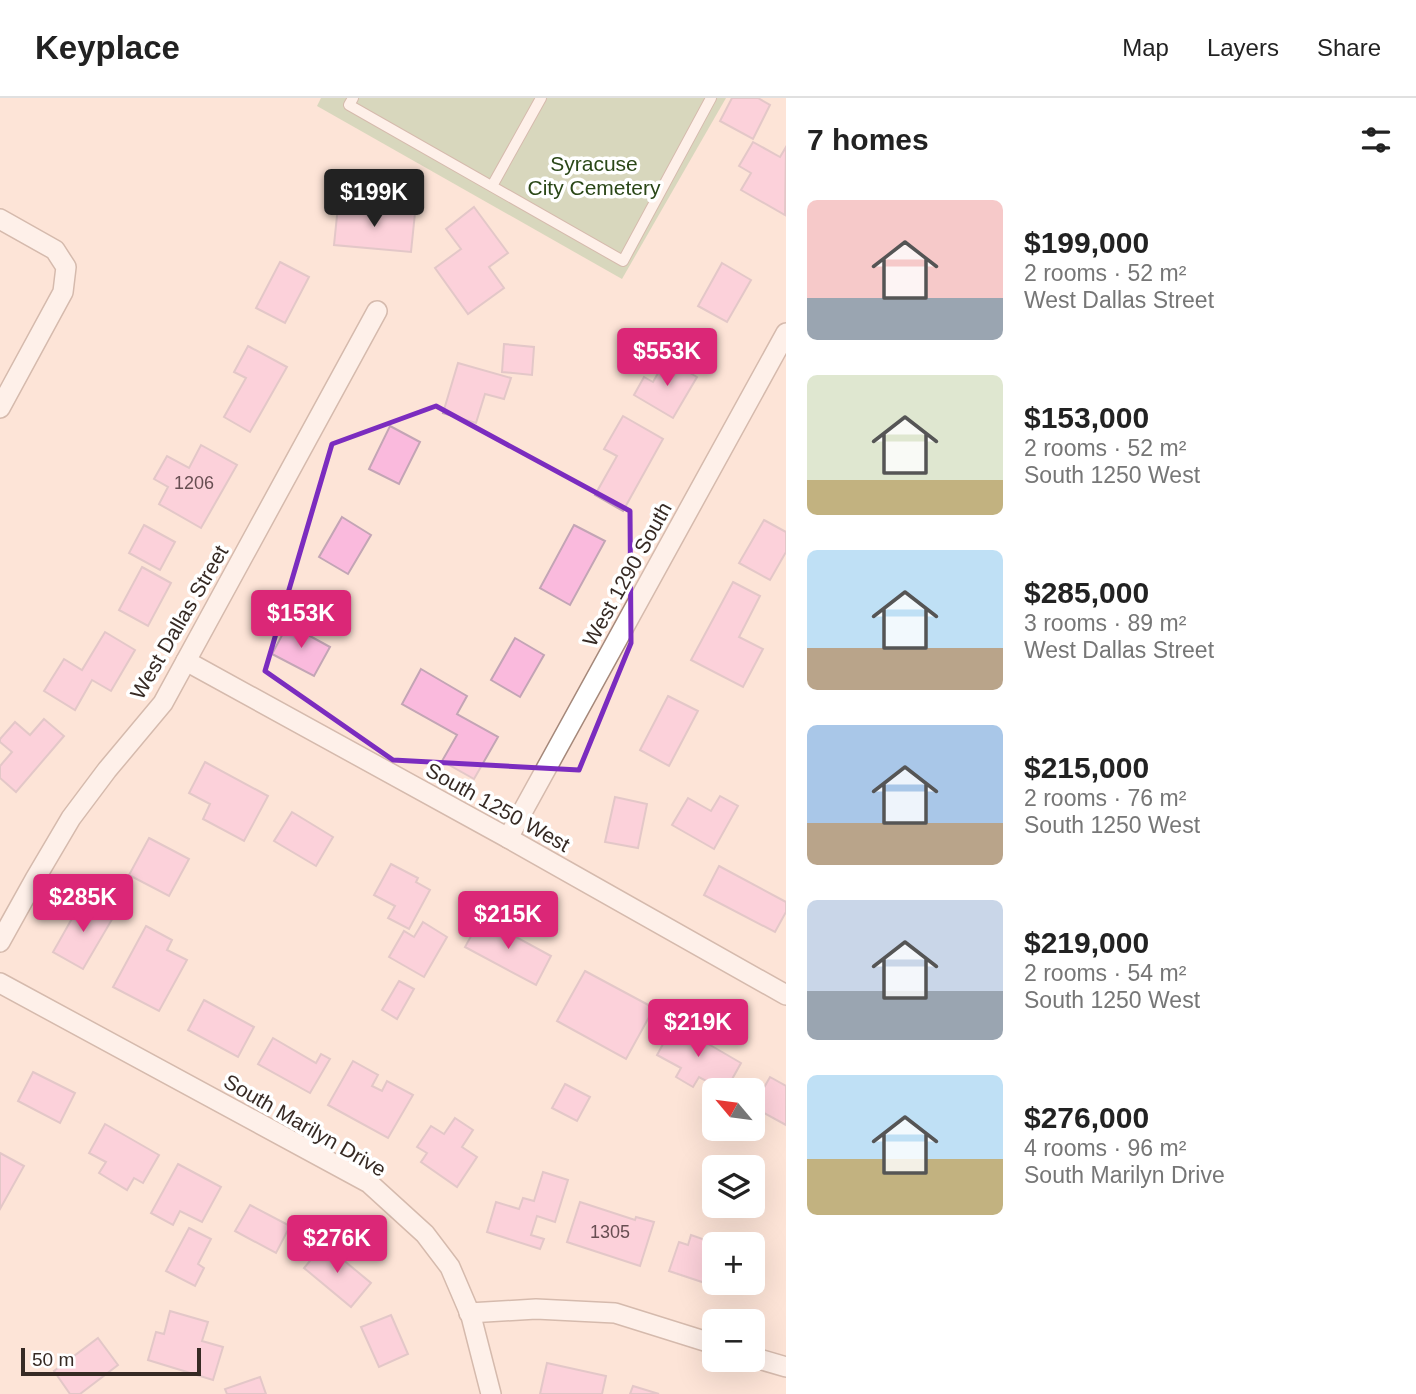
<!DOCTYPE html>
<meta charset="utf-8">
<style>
:root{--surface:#fff;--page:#f2f2f2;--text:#222;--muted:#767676;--line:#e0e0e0;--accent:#db2777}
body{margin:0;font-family:Helvetica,sans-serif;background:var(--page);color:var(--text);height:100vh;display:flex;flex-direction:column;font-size:26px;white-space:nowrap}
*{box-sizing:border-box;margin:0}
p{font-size:23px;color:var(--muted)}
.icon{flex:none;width:38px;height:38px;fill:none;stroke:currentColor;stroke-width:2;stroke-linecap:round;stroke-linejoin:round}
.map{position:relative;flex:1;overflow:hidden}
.drawer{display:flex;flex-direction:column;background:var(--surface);width:630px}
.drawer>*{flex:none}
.needle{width:46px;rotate:299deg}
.fabs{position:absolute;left:702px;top:980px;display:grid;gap:14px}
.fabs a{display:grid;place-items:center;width:63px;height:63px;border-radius:10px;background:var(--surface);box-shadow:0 7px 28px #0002;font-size:35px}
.scale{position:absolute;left:21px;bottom:18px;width:180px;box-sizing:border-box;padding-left:7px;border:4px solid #362a24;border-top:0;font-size:19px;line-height:24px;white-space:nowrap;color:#362a24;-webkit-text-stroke:5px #fff;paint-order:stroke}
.price{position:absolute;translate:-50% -60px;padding:0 16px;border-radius:7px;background:var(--accent);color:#fff;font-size:23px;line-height:46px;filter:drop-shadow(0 2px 4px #0008)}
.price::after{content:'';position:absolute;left:50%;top:42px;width:21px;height:16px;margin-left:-10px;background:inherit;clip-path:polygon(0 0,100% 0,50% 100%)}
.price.active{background:#222;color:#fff}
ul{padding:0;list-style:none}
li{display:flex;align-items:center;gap:21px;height:175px;padding:0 21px}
li span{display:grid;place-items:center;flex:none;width:196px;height:140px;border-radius:10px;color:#555}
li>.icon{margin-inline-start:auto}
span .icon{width:84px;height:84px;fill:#fffc;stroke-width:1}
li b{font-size:30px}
h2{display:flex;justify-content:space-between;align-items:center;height:84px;padding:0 21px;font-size:30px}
header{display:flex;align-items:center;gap:42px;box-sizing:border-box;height:98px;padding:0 35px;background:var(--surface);border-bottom:2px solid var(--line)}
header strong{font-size:33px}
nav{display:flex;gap:38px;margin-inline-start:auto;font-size:24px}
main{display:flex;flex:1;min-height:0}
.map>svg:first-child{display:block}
</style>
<header>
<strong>Keyplace</strong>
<nav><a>Map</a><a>Layers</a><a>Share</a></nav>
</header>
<main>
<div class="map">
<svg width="786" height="1296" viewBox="0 0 786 1296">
<rect width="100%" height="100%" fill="#fde4d7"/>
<path fill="#acc79d" d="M321,0H726L622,181L317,8Z"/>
<g fill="#fabadd" stroke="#c3a5b5" stroke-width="2">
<path d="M732,0H758L770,7L753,41L720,23Z"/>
<path d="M753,44L780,59L786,49L785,117L741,92L751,75L739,68Z"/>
<path d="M338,108L415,115L411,154L334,147Z"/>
<path d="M474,109L508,155L489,169L504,190L468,216L435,170L461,151L446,131Z"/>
<path d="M280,164L309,179L285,225L256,210Z"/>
<path d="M722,165L751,182L727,224L698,208Z"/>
<path d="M504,246L534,249L532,277L502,274Z"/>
<path d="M248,248L287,269L250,334L224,319L246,280L234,274Z"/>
<path d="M666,261L697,279L673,320L634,297L644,279L653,284Z"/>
<path d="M458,265L511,280L504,301L485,296L476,325L443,315Z"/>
<path d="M623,318L663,341L623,413L595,397L617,358L604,351Z"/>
<path d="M390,328L420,344L399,386L369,371Z"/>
<path d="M201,347L237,367L201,430L159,406L168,389L154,381L167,358L189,370Z"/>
<path d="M342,419L371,437L348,476L319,459Z"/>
<path d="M764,422L786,434V454L770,482L739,465Z"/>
<path d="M144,427L175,444L160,472L129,455Z"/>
<path d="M574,427L605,443L570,507L540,490Z"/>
<path d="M142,469L171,485L148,528L119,512Z"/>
<path d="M733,484L760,498L739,539L763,551L743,589L691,562Z"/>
<path d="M288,526L330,549L314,578L272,556Z"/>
<path d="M105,534L135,552L111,593L92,582L75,612L44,593L64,561L82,572Z"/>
<path d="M515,540L544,557L520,599L491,582Z"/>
<path d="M421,571L467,598L457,616L498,639L474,681L442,663L457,637L402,606Z"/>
<path d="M668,598L698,613L669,668L640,652Z"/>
<path d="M44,621L64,638L16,694L0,680V668L12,654L0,644V641L15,624L30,637Z"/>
<path d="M205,664L268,698L244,743L203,721L210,706L189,695Z"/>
<path d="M720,698L738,708L714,751L672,727L688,700L711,713Z"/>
<path d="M615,699L647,706L638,750L605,744Z"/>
<path d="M292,714L333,739L316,768L274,743Z"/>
<path d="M149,740L189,761L169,798L129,777Z"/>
<path d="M391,766L418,780L416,784L430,792L409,831L388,820L395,808L374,797Z"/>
<path d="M719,768L786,804V814L775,834L704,797Z"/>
<path d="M83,801L114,818L83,871L53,854Z"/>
<path d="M481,820L551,858L536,887L465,849Z"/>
<path d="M423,824L447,839L424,879L389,859L404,833L414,839Z"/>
<path d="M146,828L172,842L167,852L187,862L159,913L113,889Z"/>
<path d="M585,873L654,910L626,961L557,923Z"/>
<path d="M399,883L414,891L397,921L382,912Z"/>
<path d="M204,902L254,929L238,959L188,932Z"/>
<path d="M674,926L741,965L726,992H723L699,979L693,989L676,979L681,970L657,957Z"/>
<path d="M273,940L316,965L321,956L330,961L310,995L258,966Z"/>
<path d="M353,963L378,977L372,988L382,993L387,983L413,997L388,1040L328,1007Z"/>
<path d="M33,974L75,995L60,1025L18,1003Z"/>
<path d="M770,979L786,988V1027L753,1009Z"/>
<path d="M565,986L590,999L577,1023L552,1010Z"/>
<path d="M455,1020L473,1032L462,1049L477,1059L457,1089L421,1064L427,1055L417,1049L431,1028L444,1036Z"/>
<path d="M105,1026L159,1057L143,1085L134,1080L127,1092L99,1075L106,1064L89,1055Z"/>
<path d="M0,1055L24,1068L0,1111Z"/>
<path d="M178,1066L221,1089L202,1124L180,1113L173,1127L151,1115Z"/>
<path d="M543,1074L568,1082L555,1124L537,1118L531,1137L544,1141L540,1151L487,1134L496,1104L519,1111L523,1100L534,1103Z"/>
<path d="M580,1104L635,1122L636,1119L654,1124L640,1168L567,1144Z"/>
<path d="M250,1107L290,1128L276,1155L235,1133Z"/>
<path d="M189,1130L211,1141L198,1166L204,1170L195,1188L166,1173Z"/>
<path d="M691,1137L714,1145L711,1152L714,1154V1185H739L735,1195L669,1173L679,1144L688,1147Z"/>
<path d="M324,1146L371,1185L351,1209L304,1170Z"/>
<path d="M170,1213L208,1224L202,1243L223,1249L213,1282L148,1262L156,1234L164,1236Z"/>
<path d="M391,1217L408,1256L379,1269L361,1229Z"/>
<path d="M98,1240L118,1267L80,1296H70L54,1273Z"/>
<path d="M547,1265L606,1278L602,1296H540Z"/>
<path d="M260,1279L266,1296H227L225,1291Z"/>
<path d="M633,1288L659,1296H630Z"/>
</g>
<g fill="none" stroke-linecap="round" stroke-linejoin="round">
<g stroke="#a5887a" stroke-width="12">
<g id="lane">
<path d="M353,0L349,7L623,163L711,0"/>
<path d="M492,88L541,0"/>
</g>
</g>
<g stroke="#a5887a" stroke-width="22">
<g id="street">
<path d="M0,121L55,152L66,169L63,194L0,310"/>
<path d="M186,563L508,740L786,897"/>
<path d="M508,740L786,235"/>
<path d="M0,844L35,781L71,720L107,672L163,605L377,213"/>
<path d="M0,885L369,1085L425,1136L450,1169L471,1218L491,1296"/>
<path d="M469,1215L536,1211L615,1215L714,1246"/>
<path d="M752,1259L786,1269"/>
</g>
</g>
<use href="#lane" stroke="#fff" stroke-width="10"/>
<use href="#street" stroke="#fff" stroke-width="19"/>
</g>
<path d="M0 0H786V1296H0ZM436,308L630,413L631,545L579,672L393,662L265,573L332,346Z" fill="#fde4d7" fill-opacity=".55" fill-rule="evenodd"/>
<path fill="none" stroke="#7b2cbf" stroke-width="5" stroke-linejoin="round" d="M436,308L630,413L631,545L579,672L393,662L265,573L332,346Z"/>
<g text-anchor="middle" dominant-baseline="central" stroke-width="7" stroke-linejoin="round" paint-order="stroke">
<g font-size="18" fill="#674e52">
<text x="194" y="385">1206</text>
<text x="610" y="1134">1305</text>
</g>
<g font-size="21" fill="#2a4717" stroke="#fff">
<text x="594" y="65">Syracuse<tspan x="594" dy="24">City Cemetery</tspan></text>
</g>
<g font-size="21" fill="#362a24" stroke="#fff">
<text transform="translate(627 476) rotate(-61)">West 1290 South</text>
<text transform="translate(179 524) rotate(-60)">West Dallas Street</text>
<text transform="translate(498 709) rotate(29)">South 1250 West</text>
<text transform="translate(305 1027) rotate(30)">South Marilyn Drive</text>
</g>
</g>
</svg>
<div class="fabs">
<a><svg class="needle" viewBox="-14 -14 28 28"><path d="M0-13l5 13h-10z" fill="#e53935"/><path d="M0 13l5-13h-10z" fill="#767676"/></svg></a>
<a><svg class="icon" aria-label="layers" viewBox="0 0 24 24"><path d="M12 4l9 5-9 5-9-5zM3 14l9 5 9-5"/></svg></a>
<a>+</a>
<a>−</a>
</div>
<div class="scale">50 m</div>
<b class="price active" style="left:374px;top:131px">$199K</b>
<b class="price" style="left:667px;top:290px">$553K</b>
<b class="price" style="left:301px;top:552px">$153K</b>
<b class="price" style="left:83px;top:836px">$285K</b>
<b class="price" style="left:508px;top:853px">$215K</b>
<b class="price" style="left:698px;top:961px">$219K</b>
<b class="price" style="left:337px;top:1177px">$276K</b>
</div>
<section class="drawer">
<h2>7 homes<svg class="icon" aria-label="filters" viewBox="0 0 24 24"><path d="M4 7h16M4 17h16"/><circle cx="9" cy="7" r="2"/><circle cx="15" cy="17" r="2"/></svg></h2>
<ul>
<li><span style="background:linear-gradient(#f6c9c9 70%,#9aa5b1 0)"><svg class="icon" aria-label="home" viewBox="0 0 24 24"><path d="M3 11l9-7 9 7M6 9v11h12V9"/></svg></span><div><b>$199,000</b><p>2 rooms · 52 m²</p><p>West Dallas Street</p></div></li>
<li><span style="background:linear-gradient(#dfe7d0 75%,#c2b280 0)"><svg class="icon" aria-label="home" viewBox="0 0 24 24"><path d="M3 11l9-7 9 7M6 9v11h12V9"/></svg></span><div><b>$153,000</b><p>2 rooms · 52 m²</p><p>South 1250 West</p></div></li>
<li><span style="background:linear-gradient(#bfe0f5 70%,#b9a48a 0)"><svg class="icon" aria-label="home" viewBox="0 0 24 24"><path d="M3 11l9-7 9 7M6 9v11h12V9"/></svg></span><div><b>$285,000</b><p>3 rooms · 89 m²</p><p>West Dallas Street</p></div></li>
<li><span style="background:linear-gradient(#a9c7e8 70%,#b9a48a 0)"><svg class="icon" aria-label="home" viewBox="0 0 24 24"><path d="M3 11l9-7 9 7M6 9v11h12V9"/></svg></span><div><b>$215,000</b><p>2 rooms · 76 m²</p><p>South 1250 West</p></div></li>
<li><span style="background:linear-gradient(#c9d6e8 65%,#9aa5b1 0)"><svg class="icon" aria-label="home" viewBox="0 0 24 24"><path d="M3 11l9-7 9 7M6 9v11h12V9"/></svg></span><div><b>$219,000</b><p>2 rooms · 54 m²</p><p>South 1250 West</p></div></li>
<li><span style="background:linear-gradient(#bfe0f5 60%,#c2b280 0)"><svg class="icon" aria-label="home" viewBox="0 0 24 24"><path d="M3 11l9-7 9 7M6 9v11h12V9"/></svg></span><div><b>$276,000</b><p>4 rooms · 96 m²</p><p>South Marilyn Drive</p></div></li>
</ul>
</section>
</main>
